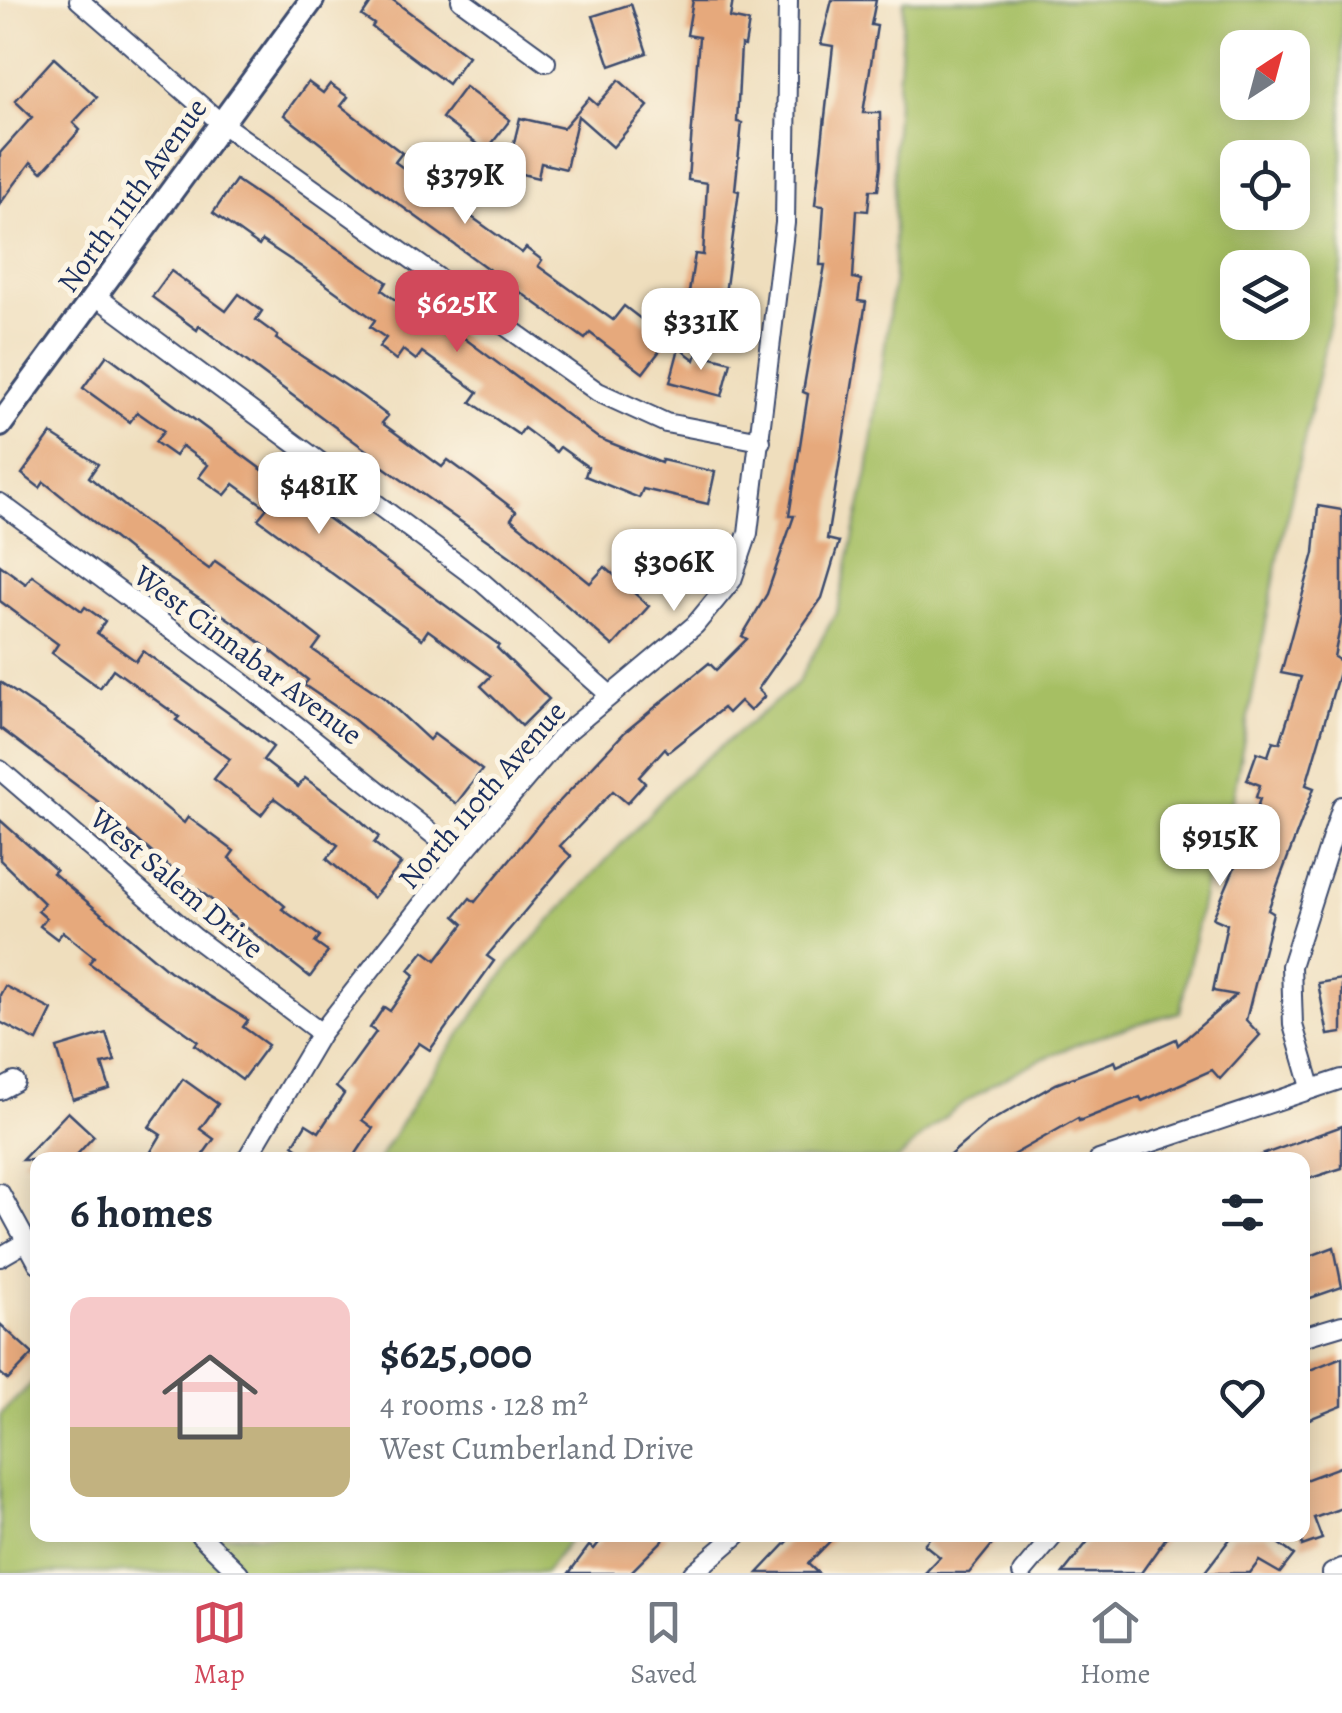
<!DOCTYPE html>
<meta charset="utf-8">
<style>
:root{--surface:#fff;--page:#f6f6f7;--text:#1f2937;--muted:#747a83;--line:#e0e1e3;--accent:#d1495b}
body{margin:0;font-family:Alegreya,serif;background:var(--page);color:var(--text);height:100vh;display:flex;flex-direction:column;font-size:38px;white-space:nowrap}
*{box-sizing:border-box;margin:0}
p{font-size:32px;color:var(--muted)}
.icon{flex:none;width:55px;height:55px;fill:none;stroke:currentColor;stroke-width:2;stroke-linecap:round;stroke-linejoin:round}
.map{position:relative;flex:1;overflow:hidden}
.side{position:absolute;left:30px;top:1152px;width:1280px;height:390px;display:flex;flex-direction:column;background:var(--surface);border-radius:20px;box-shadow:0 5px 25px #0003}
.side>*{flex:none}
.needle{width:65px;rotate:36deg}
.tools{position:absolute;left:1220px;top:30px;display:grid;gap:20px}
.tools a{display:grid;place-items:center;width:90px;height:90px;border-radius:20px;background:var(--surface);box-shadow:0 5px 25px #0003;font-size:50px}
.price{position:absolute;translate:-50% -85px;padding:0 22px;border-radius:20px;background:#fff;color:#222;font-size:32px;line-height:65px;filter:drop-shadow(0 2px 5px #0008)}
.price::after{content:'';position:absolute;left:50%;top:60px;width:30px;height:22px;margin-left:-15px;background:inherit;clip-path:polygon(0 0,100% 0,50% 100%)}
.price.active{background:var(--accent);color:#fff}
ul{padding:0;list-style:none}
li{display:flex;align-items:center;gap:30px;height:250px;padding:0 40px}
li+li{border-top:2px solid var(--line)}
li span{display:grid;place-items:center;flex:none;width:280px;height:200px;border-radius:20px;color:#555}
li>.icon{margin-inline-start:auto}
span .icon{width:120px;height:120px;fill:#fffc;stroke-width:1}
li b{font-size:42px}
h2{display:flex;justify-content:space-between;align-items:center;height:120px;padding:0 40px;font-size:42px}
.tab-bar{display:flex;justify-content:space-around;align-items:center;height:140px;border-top:2px solid var(--line);background:var(--surface);font-size:28px;color:var(--muted)}
.tab-bar a{display:grid;justify-items:center;gap:5px}
.tab-bar .active{color:var(--accent)}
.map>svg:first-child{display:block}
</style>
<div class="map">
<svg width="1342" height="1573" viewBox="0 0 1342 1573">
<rect width="100%" height="100%" fill="#fcf5e5"/>
<filter id="ink" filterUnits="userSpaceOnUse"><feTurbulence type="fractalNoise" baseFrequency=".01" numOctaves="2"/><feDisplacementMap in="SourceGraphic" scale="20" xChannelSelector="R" yChannelSelector="G"/><feConvolveMatrix kernelMatrix="1 2 1 2 8 2 1 2 1" color-interpolation-filters="sRGB"/></filter>
<filter id="wash" filterUnits="userSpaceOnUse"><feTurbulence type="fractalNoise" baseFrequency=".0048" numOctaves="4" result="noise"/><feDisplacementMap in="SourceGraphic" scale="40" xChannelSelector="R" yChannelSelector="G"/><feGaussianBlur stdDeviation="2.25" result="paint"/><feColorMatrix in="noise" values="0 0 0 0 0 0 0 0 0 0 0 0 0 0 0 0 0 1.4 0 .05"/><feComposite in="paint" operator="in"/></filter>
<g filter="url(#wash)">
<rect width="100%" height="100%" fill="#efdebd"/>
<g fill="#a6bf64" stroke="#607761" stroke-width="2.5" fill-rule="evenodd">
<path d="M904,0H1342V267L1280,549L1233,797L1210,857L1180,1012C1074,1040 974,1078 898,1160H378L431,1075L510,965L682,778L797,684L837,611L868,472L894,277V144ZM1238,48H1292V102H1238ZM1238,158H1292V212H1238ZM1238,268H1292V322H1238Z"/>
<path d="M37,1378L38,1535H573L545,1573H0V1415Z"/>
</g>
<g id="blocks">
<g fill="#e6a97c">
<path d="M373,0H393L468,56L448,84L372,27L374,24L362,16Z"/>
<path d="M693,0H733L730,18L749,22L745,46L741,45L737,122L742,123L735,190L739,191L722,316L690,311L685,318L695,254L703,255L707,183L688,180L699,37L687,35Z"/>
<path d="M832,0H876L871,25L877,26L863,113H880L881,165L878,190H870L868,211L857,210L853,278L861,280L858,301L866,302L827,539L839,542L822,598L758,689L765,696L750,711L740,701L728,713L723,708L668,752L665,748L639,777L645,783L627,803L613,791L560,846L571,856L487,956L494,961L430,1050L419,1043L362,1120L373,1128L352,1160H294L300,1150L293,1145L306,1124L319,1132L344,1094L336,1087L376,1032L370,1028L384,1007L390,1011L415,975L409,970L424,951L436,960L464,924L455,916L470,898L475,902L542,820L625,732L709,663L716,670L747,639L742,636L767,594L794,516H789L808,394L803,392L825,265H820L824,206L815,205L833,46L821,44Z"/>
<path d="M631,4L647,53L610,66L593,16Z"/>
<path d="M54,58L97,97L73,123L80,130L42,172L31,162L0,204V153L32,117L15,101Z"/>
<path d="M619,80L648,106L613,147L578,116L566,169L541,163L538,178L518,173L521,161L510,159L520,118L563,128L589,98L597,105Z"/>
<path d="M308,82L323,93L330,84L348,97L341,106L402,153L395,162L522,253L526,248L542,260L538,266L613,320L624,306L668,340L643,373L590,333L585,339L386,195L284,115Z"/>
<path d="M465,87L510,120L486,151L442,118Z"/>
<path d="M236,180L387,282L382,290L413,313L418,307L448,326L598,438L661,463L662,460L715,472L708,504L643,489L639,498L585,476L588,467L560,447L556,452L524,428L519,435L471,402L478,392L422,352L416,360L403,350L396,360L379,347L386,338L370,327L375,320L303,268L262,241L259,246L213,213Z"/>
<path d="M171,271L226,311L239,294L262,311L256,320L278,336L276,339L363,397L388,416L382,423L442,467L448,460L477,481L516,511L511,519L590,583L605,567L649,606L613,646L514,559L368,456L370,453L199,326L197,330L152,297Z"/>
<path d="M679,348L695,360L697,353L731,362L722,396L670,382Z"/>
<path d="M107,355L499,645L497,648L549,699L522,726L481,686L491,676L428,630L422,639L304,553L258,519L267,508L234,484L225,495L199,477L208,465L182,446L175,456L155,442L164,431L137,412L130,422L83,388Z"/>
<path d="M51,434L98,464L89,477L143,521L209,569L215,561L276,604L321,639L313,650L384,698L429,740L434,734L482,770L456,804L351,717L304,685L308,680L239,626L136,556L44,482L40,488L22,474Z"/>
<path d="M1318,506L1342,510V618L1334,657L1342,662L1306,785L1314,788L1268,910L1273,913L1246,1020L1260,1035L1220,1079L1212,1070L1142,1101L1140,1097L1079,1121L1078,1118L1004,1160H944L986,1124L1056,1084L1115,1061L1117,1066L1176,1039L1178,1045L1236,995L1213,991L1227,924L1213,918L1243,848L1233,844L1238,830L1248,834L1260,799L1256,797L1260,785L1247,780L1257,752L1268,756L1273,741L1280,743L1301,677L1281,673L1314,553Z"/>
<path d="M0,565L26,584L32,575L82,611L85,607L105,621L97,633L136,661L143,651L252,730L273,747L263,760L298,787L305,778L350,811L379,837L374,843L401,864L373,898L327,859L338,845L274,798L261,815L214,779L230,759L176,720L179,717L113,669L100,688L52,653L58,644L0,601Z"/>
<path d="M0,682L83,738L184,823L188,817L234,851L229,858L285,906L282,909L320,936L315,943L328,952L310,977L158,858L105,812L108,809L0,728Z"/>
<path d="M0,820L56,870L53,873L169,971L248,1020L243,1027L268,1045L242,1080L195,1045L198,1041L89,963L94,957L63,932L57,939L40,926L46,918L38,911L44,903L0,860Z"/>
<path d="M1342,979V1033L1328,1035L1318,983Z"/>
<path d="M5,986L52,1010L37,1041L0,1022V995Z"/>
<path d="M106,1033L115,1061L102,1064L110,1089L73,1100L57,1048Z"/>
<path d="M183,1079L218,1104L200,1129L214,1139L199,1160H146L161,1135L149,1127Z"/>
<path d="M68,1112L94,1136L72,1160H22Z"/>
<path d="M1342,1126V1168L1302,1181V1160H1248Z"/>
<path d="M1334,1247L1342,1287L1302,1301V1259Z"/>
<path d="M0,1324L33,1354L8,1380L0,1373Z"/>
<path d="M1342,1357V1406L1302,1422V1373Z"/>
<path d="M1342,1466V1508L1314,1518L1322,1539L1302,1546V1481Z"/>
<path d="M605,1535H668L630,1573H569L589,1546L594,1549Z"/>
<path d="M794,1535H836L808,1564L818,1573H758Z"/>
<path d="M932,1535H1000L969,1573H925L940,1557L924,1544Z"/>
<path d="M1093,1535H1168L1141,1573H1063Z"/>
<path d="M1233,1535H1267L1294,1555L1280,1573L1259,1561L1250,1573H1204Z"/>
</g>
</g>
</g>
<g filter="url(#ink)">
<use href="#blocks" fill-opacity="0" stroke="#3b496c" stroke-width="2.5"/>
<g fill="none" stroke-linecap="round" stroke-linejoin="round">
<g stroke="#3b496c" stroke-width="22">
<g id="minor">
<path d="M79,0L221,123L598,392L666,423L761,441"/>
<path d="M461,0L546,62"/>
<path d="M96,296L483,583L610,695"/>
<path d="M0,503L242,682L460,856"/>
<path d="M0,770L195,938L321,1033"/>
<path d="M1311,1087L1293,1025L1291,966L1342,806"/>
<path d="M0,1090L15,1082"/>
<path d="M246,1160L321,1033L460,856L562,736L695,625L732,580L748,533L785,223L788,0"/>
<path d="M1099,1160L1342,1079"/>
<path d="M0,1193L38,1263"/>
<path d="M0,1257L26,1242"/>
<path d="M1302,1337L1342,1325"/>
<path d="M200,1535L239,1573"/>
<path d="M693,1573L737,1535"/>
<path d="M1022,1573L1054,1535"/>
<path d="M1332,1573L1342,1568"/>
</g>
</g>
<g stroke="#3b496c" stroke-width="28">
<path id="tertiary" d="M0,425L312,0"/>
</g>
<use href="#minor" stroke="#fff" stroke-width="18"/>
<use href="#tertiary" stroke="#fff" stroke-width="22"/>
</g>
</g>
<g text-anchor="middle" dominant-baseline="central" stroke-width="10" stroke-linejoin="round" paint-order="stroke">
<g font-size="30" fill="#1b2f5e" stroke="#fcf5e5">
<text transform="translate(132 195) rotate(-54)">North 111th Avenue</text>
<text transform="translate(248 655) rotate(37)">West Cinnabar Avenue</text>
<text transform="translate(482 795) rotate(-49)">North 110th Avenue</text>
<text transform="translate(177 883) rotate(40)">West Salem Drive</text>
</g>
</g>
</svg>
<div class="tools">
<a><svg class="needle" viewBox="-14 -14 28 28"><path d="M0-13l5 13h-10z" fill="#e53935"/><path d="M0 13l5-13h-10z" fill="#747a83"/></svg></a>
<a><svg class="icon" aria-label="locate" viewBox="0 0 24 24"><circle cx="12" cy="12" r="6"/><path d="M12 2v4M12 18v4M2 12h4M18 12h4"/></svg></a>
<a><svg class="icon" aria-label="layers" viewBox="0 0 24 24"><path d="M12 4l9 5-9 5-9-5zM3 14l9 5 9-5"/></svg></a>
</div>
<b class="price" style="left:465px;top:227px">$379K</b>
<b class="price active" style="left:457px;top:355px">$625K</b>
<b class="price" style="left:701px;top:373px">$331K</b>
<b class="price" style="left:319px;top:537px">$481K</b>
<b class="price" style="left:674px;top:614px">$306K</b>
<b class="price" style="left:1220px;top:889px">$915K</b>
<section class="side">
<h2>6 homes<svg class="icon" aria-label="filters" viewBox="0 0 24 24"><path d="M4 7h16M4 17h16"/><circle cx="9" cy="7" r="2"/><circle cx="15" cy="17" r="2"/></svg></h2>
<ul>
<li><span style="background:linear-gradient(#f6c9c9 65%,#c2b280 0)"><svg class="icon" aria-label="home" viewBox="0 0 24 24"><path d="M3 11l9-7 9 7M6 9v11h12V9"/></svg></span><div><b>$625,000</b><p>4 rooms · 128 m²</p><p>West Cumberland Drive</p></div><svg class="icon" aria-label="heart" viewBox="0 0 24 24"><path d="M12 20l-8-8c-3-5 5-10 8-4 3-6 11-1 8 4z"/></svg></li>
</ul>
</section>
</div>
<nav class="tab-bar">
<a class="active"><svg class="icon" aria-label="map" viewBox="0 0 24 24"><path d="M3 6l6-2 6 2 6-2v14l-6 2-6-2-6 2zM9 4v14M15 6v14"/></svg>Map</a>
<a><svg class="icon" aria-label="saved" viewBox="0 0 24 24"><path d="M7 4h10v16l-5-4-5 4z"/></svg>Saved</a>
<a><svg class="icon" aria-label="home" viewBox="0 0 24 24"><path d="M3 11l9-7 9 7M6 9v11h12V9"/></svg>Home</a>
</nav>
